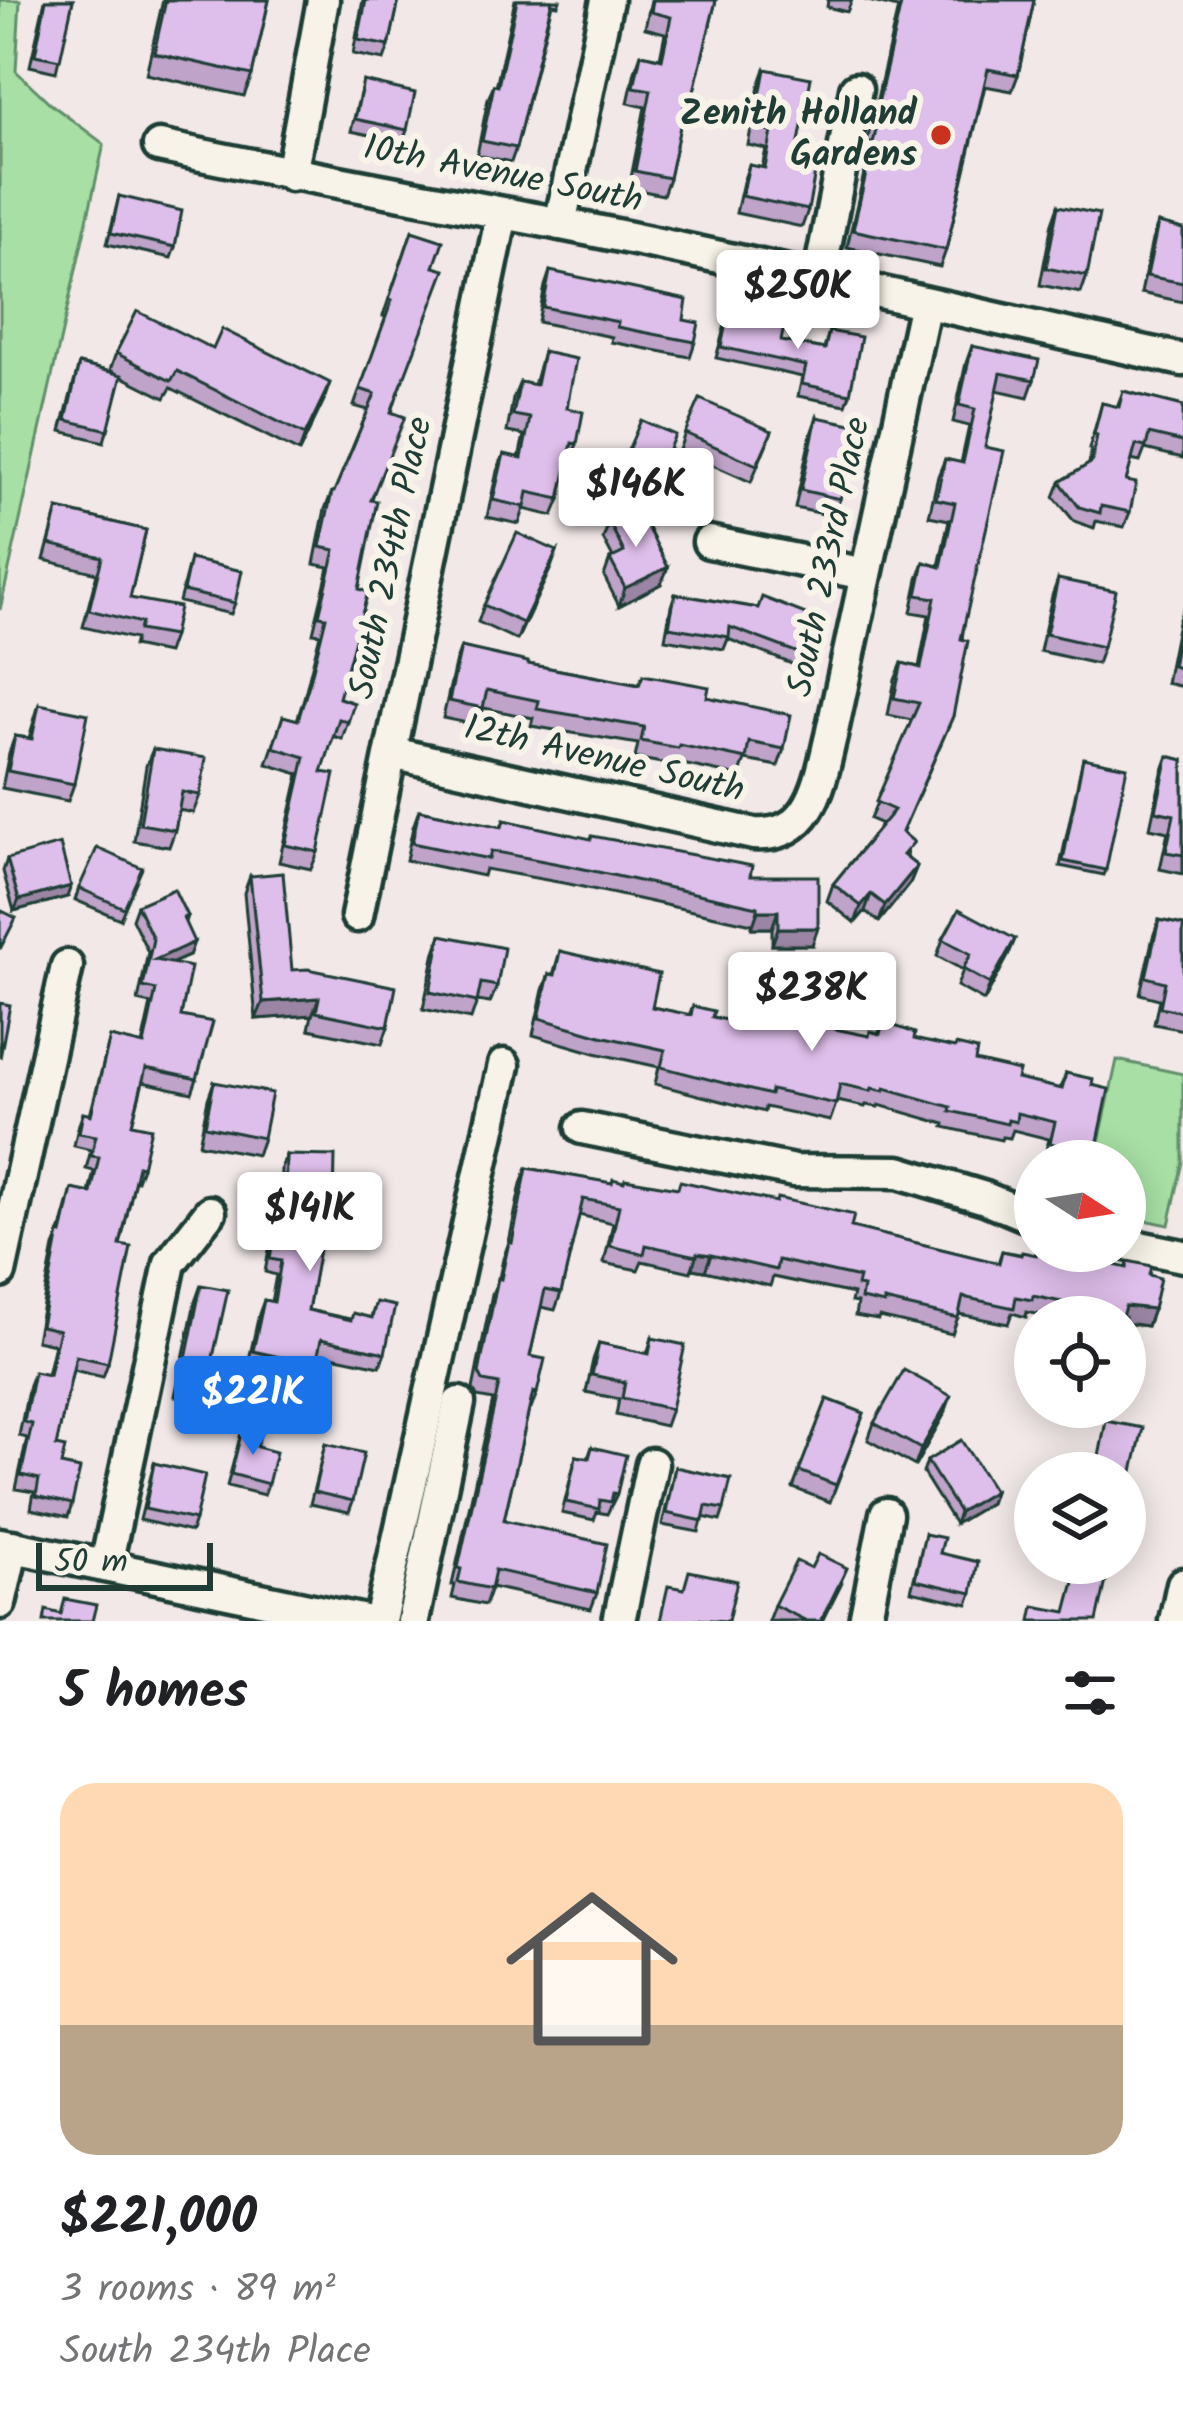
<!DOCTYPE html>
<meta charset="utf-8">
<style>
:root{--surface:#fff;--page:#f2f2f2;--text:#202124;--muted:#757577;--line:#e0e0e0;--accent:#1a73e8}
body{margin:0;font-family:Kalam,sans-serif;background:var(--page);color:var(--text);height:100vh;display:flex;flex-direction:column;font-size:45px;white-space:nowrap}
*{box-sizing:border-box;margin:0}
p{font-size:39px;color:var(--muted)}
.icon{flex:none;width:66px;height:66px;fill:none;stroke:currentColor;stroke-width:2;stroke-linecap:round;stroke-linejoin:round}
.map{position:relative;height:1621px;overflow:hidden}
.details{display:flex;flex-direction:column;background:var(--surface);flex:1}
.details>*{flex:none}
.needle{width:78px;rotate:102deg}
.tools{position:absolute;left:1014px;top:1140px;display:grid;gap:24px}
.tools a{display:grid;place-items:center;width:132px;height:132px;border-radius:50%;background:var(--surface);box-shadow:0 6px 30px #0003;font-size:60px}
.scale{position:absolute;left:36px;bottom:30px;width:177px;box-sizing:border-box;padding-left:12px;border:6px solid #1f3d34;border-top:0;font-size:33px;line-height:42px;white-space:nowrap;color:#1f3d34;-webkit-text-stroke:9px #f7f3e8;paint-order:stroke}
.price{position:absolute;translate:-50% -102px;padding:0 27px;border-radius:12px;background:#fff;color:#222;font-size:39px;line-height:78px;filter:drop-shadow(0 3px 6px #0008)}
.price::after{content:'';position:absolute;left:50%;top:72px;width:36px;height:27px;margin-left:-18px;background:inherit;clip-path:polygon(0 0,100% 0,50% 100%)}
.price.selected{background:var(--accent);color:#fff}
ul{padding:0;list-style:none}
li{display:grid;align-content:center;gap:24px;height:636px;padding:0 60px}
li+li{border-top:3px solid var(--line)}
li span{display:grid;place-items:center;height:372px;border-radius:36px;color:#555}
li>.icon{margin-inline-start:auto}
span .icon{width:216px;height:216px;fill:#fffc;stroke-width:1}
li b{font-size:51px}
h2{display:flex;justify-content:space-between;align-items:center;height:144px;padding:0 60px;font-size:51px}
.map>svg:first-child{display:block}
</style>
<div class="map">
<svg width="1183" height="1621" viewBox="0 0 1183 1621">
<rect width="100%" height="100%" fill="#f2e8e8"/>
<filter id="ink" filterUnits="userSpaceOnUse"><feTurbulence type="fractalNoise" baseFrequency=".00833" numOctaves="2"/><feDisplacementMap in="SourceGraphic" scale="24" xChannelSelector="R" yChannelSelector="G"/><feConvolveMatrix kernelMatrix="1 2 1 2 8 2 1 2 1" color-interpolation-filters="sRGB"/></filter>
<g filter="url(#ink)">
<g fill="#a7dfa4" stroke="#638e6c" stroke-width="3">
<path d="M0,0H20L16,71L52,105L104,144L0,610Z"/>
<path d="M1117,1060L1183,1074V1162L1169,1225L1125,1216V1161H1095Z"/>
</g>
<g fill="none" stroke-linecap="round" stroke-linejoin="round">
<g stroke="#1f3d34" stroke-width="39">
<g id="minor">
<path d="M159,146C293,175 427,198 561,224C769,265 976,315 1183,360"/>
<path d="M291,175L323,0"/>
<path d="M560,224L607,0"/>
<path d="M819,278L856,89"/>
<path d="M709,542L865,574"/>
<path d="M392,753L754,834C813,838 820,781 831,736L925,303"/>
<path d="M357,916L502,214"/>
<path d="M582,1128L794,1171L899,1172L985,1198L1035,1219"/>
<path d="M1125,1244L1183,1256"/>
<path d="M0,1272L67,966"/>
<path d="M0,1544L365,1621"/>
<path d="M106,1565L170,1263L210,1212"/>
<path d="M0,1603L13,1546"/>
<path d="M380,1621L504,1065"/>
<path d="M413,1621L459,1403"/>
<path d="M619,1621L652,1464"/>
<path d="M865,1621L886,1514"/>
<path d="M1175,1621L1183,1584"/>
</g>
</g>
<use href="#minor" stroke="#f7f3e8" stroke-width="30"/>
</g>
<g fill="#bfa3c9" stroke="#1f3d34" stroke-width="3">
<path d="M45,0H73L56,72L30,66Z"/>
<path d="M163,0H269L252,75L244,96L146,74Z"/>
<path d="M363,0H399L389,46L384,60L353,54Z"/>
<path d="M515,0H560L558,5L552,4L516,148L511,162L477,155L488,99L494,85L496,86Z"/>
<path d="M651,0H716L692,99L686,116L682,115L669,178L663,195L629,188L645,107L628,103L635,71L641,54L660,58L665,33L645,28Z"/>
<path d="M828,0H852L847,12L827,7Z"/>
<path d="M864,0H1034L1018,75L1012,91L985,86L946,250L940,267L847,247L871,143L867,142L898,8Z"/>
<path d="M765,69L796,158L808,210L802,227L736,213L743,182L749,165L762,168L766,149L748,145L759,86Z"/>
<path d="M363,81L407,130L403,142L351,131Z"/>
<path d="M119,196L175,247L171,258L107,244Z"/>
<path d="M1058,206L1087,276L1081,293L1040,285L1052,223Z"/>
<path d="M1158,223L1183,229V302L1141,293L1152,240Z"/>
<path d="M412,231L434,267L392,412L372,500L359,589L339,698L354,703L342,739L333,736L322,772L318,852L311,869L279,862L299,774L267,764L283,716L297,720L304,698L320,634L313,633L329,567L314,564L325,509L332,492H334L368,410L354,406L386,317L383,316Z"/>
<path d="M550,271L695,342L690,357L611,342L612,337L538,322L545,286Z"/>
<path d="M728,314L781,341L824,349L829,331L850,394L846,405L798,396L802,377L716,358Z"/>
<path d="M972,346L1034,380L1028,397L997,390L985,447L953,716L902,833L908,859L917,866L910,883L879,922L865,911L855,923L827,901L833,884L882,824L870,819L912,720L888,715L895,680L902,663L919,667L929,615L911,612L918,579L924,562L939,566L949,520L929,516L938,476L945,459L961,463L969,426L953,422L966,363Z"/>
<path d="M213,349L324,400L299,452L171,388L165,398L121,376L104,442L61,431L79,364L116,373L110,370L116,353Z"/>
<path d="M543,352L567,408L577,444L571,461H568L560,499L553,516L524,509L519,524L487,517L497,471L504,454L519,458L524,435L507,432L513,399L520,382L534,385Z"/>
<path d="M1123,391L1183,406V458L1145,449L1140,462L1131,460L1126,481L1130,512L1124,527L1096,521L1094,528L1074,521L1054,497L1060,482L1089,464L1091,450L1089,449L1102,403L1117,407Z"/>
<path d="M817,417L840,499L833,516L795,508L811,434Z"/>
<path d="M772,431L751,482L679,450L685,433Z"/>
<path d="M669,452L641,515L668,567L661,584L619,606L604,576L610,559L613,558L603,539L609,522L623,515L604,507L611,490Z"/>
<path d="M58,509L146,530L130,598L173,636L167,653L133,646L135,639L83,627L97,573L44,560Z"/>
<path d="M557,551L517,640L478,622L484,605Z"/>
<path d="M190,559L235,603L231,614L179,602Z"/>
<path d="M1058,579L1103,647L1097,664L1040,651L1052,596Z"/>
<path d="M675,594L758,608L816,618L797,666L728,639L724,649L665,639L671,606Z"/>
<path d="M1183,608V687L1166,683L1178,622Z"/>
<path d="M461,647L528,664L707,697L784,749L778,766L745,760L739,776L673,762L672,765L635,758L638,744L531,726L533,718L484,708L477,725L443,718L455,664Z"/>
<path d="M39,704L74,784L68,801L2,788L9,753L15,736L29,738Z"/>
<path d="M153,749L200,795L193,813L179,810L175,830L169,847L134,841L146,766Z"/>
<path d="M1168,756L1183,760V874L1160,869L1168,832L1150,828L1162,773Z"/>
<path d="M1083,758L1106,870L1104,875L1060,866Z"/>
<path d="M419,810L501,827L504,820L750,876L812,945H772V928H752V924L569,884L485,869L483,876L406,860L413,827Z"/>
<path d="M7,859L67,897L14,911L3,871Z"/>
<path d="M142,868L120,919L75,900L79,888Z"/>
<path d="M250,876L292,970L388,1027L382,1044L309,1029L312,1015L256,1019L244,893Z"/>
<path d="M137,905L187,916L185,922L189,956L172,963L181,1016L197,1079L192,1093L143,1082L132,1124L142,1167L137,1181L135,1180L120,1245L108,1363L103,1377L73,1370L56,1446L72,1504L68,1517L31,1509L34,1492L16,1489L27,1438L19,1436L29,1385L34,1372L47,1375L54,1344L36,1340L54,1247L60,1233L72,1189L89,1193L94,1171L86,1169L91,1150L74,1146L78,1127L83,1113L90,1115L110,1037L142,1045L151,1004L138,1001L148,952L132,919Z"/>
<path d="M1159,920L1183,925V1030L1154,1024L1159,999L1140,994L1153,937Z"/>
<path d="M441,935L497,986L490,1003L477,1001L471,1019L423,1009L435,952Z"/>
<path d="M943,939H1015L1008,956L984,1001L957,986L963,970L937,956Z"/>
<path d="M560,951L652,1007L689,1015L693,1006L712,1017L747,1025L751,1015L804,1026L868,1036L879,1033L883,1022L914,1039L1017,1079L1060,1089L1066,1073L1092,1085L1095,1155L1093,1161H1050L1044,1159L1049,1139L1013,1130L1010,1138L1002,1137L1001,1140L944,1127L945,1124L879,1105L878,1107L866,1105L865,1107L837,1101L830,1121L765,1107L764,1112L655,1084L659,1067L595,1053L533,1035L543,990L549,974L553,975Z"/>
<path d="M214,1082L263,1138L257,1155L199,1144L208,1099Z"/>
<path d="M286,1155L334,1205L329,1218H324L308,1310L350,1319L371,1317L376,1302L385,1353L380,1366L318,1353L311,1378L248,1364L259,1314L264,1300L271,1302L276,1275L265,1272L273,1228L278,1215H280L281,1168Z"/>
<path d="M527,1168L851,1227L998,1263L1002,1251L1149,1275L1153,1309L1147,1326L1125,1323V1317H1050L1027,1312L1026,1317L1012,1313L1008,1324L959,1314L952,1334L879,1317L878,1320L855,1316L857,1303L851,1302L853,1294L773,1277L770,1286L705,1271L692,1269L691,1272L642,1261L638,1270L604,1263L613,1223L579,1215L561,1293L555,1310L541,1307L530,1356L537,1393L531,1409H529L504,1520L597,1593L591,1609L491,1587L485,1605L452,1598L455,1585H452L493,1400L477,1397L473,1389L492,1294L499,1278L503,1259L509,1242L521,1184Z"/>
<path d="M201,1285L207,1384L201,1401L175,1396L195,1302Z"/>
<path d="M652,1338L671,1409L665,1426L616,1415L619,1399L586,1392L593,1360L599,1343L647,1354Z"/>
<path d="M827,1399L864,1413L830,1502L793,1488Z"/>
<path d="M945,1413L915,1466L868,1440L874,1423Z"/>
<path d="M243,1426L257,1447L268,1484L264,1495L227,1486Z"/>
<path d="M325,1444L353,1501L349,1512L310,1504Z"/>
<path d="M592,1447L617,1494L607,1514L597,1512L594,1520L562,1513L576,1456L588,1458Z"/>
<path d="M927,1461L994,1491L990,1503L955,1524L923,1473Z"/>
<path d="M154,1463L195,1520L191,1532L140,1520Z"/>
<path d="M675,1467L724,1509L720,1521L703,1517L699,1532L662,1525Z"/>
<path d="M925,1534L972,1593L968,1604L911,1591Z"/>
<path d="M841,1585L823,1621H768L774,1605Z"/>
</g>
<g fill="#9b85a4" stroke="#1f3d34" stroke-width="3">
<path d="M330,383L324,400L299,452L305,435Z"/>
<path d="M557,551L551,568L517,640L523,623Z"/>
<path d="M668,567L661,584L619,606L625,588Z"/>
<path d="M917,866L910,883L879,922L885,905Z"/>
<path d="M71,886L67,897L14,911L19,900Z"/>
<path d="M871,894L865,911L855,923L861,906Z"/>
<path d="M758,911H778L772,928H752Z"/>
<path d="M778,928H818L812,945H772Z"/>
<path d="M1015,939L1008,956L984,1001L990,984Z"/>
<path d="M194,942L189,956L150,973L155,960Z"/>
<path d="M319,998L312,1015L256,1019L263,1002Z"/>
<path d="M327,1205H334L329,1218H322Z"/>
<path d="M697,1253L711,1255L705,1271L692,1269Z"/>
<path d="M1125,1306L1153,1309L1147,1326L1125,1323V1317H1121Z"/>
<path d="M951,1396L945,1413L915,1466L921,1449Z"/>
<path d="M994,1491L990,1503L955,1524L959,1512Z"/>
<path d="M847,1568L823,1621H821Z"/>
</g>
<g fill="#debeea" stroke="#1f3d34" stroke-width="3">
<path d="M46,0H73L60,60L35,55Z"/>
<path d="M166,0H269L252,75L154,53Z"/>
<path d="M366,0H399L389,46L358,40Z"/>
<path d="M517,0H552L516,148L482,141L494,85L498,86Z"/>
<path d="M653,0H716L692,99L686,98L669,178L635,171L651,90L634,87L641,54L662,59L671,17L651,12Z"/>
<path d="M902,0H1034L1018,75L988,69L946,250L853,230L877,126L873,125Z"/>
<path d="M765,69L811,78L796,158L817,162L808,210L742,196L749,165L765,168L772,132L754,128Z"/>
<path d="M363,81L415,93L407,130L355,119Z"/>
<path d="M119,196L182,211L175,247L111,233Z"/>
<path d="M1058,206L1099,214L1087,276L1046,268Z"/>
<path d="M1158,223L1183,229V283L1147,276Z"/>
<path d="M412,231L443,241L434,267L445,270L391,412L405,417L371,500L377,501L359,589L368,592L339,698L354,703L348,722L339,719L322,772L335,774L318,852L285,845L305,757L273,747L283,716L298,720L310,681L326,617L319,616L335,550L320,547L332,492H334L375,394L360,389L392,300L389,299Z"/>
<path d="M550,271L687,300L684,320L699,323L695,342L617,327L618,322L543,307Z"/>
<path d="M137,311L213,349L222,329L330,383L305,435L177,371L171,381L116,353Z"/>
<path d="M728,314L784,327L781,341L825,349L829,331L861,337L850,394L802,384L806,366L721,347Z"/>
<path d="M972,346L1039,360L1034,380L1001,373L985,447L1004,451L961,639L968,641L953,716L902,832L914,842L903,855L917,866L885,905L871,894L861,906L833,884L894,810L876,802L919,703L894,698L902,663L921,668L935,598L917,595L924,562L941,567L955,503L936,499L945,459L963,463L975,409L959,405Z"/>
<path d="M543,352L576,359L567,408L583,412L577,444L572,443L560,499L528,492L525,507L493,500L504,454L522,458L530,418L513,415L520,382L536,385Z"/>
<path d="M79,364L122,375L108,430L66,420Z"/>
<path d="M1123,391L1183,406V442L1149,434L1146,447L1136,445L1126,481L1136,483L1130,512L1101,506L1100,513L1079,507L1060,482L1092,462L1097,435L1094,434L1102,403L1119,407Z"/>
<path d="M700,399L772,431L757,465L685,433Z"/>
<path d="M817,417L856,425L840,499L801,490Z"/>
<path d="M641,420L675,435L644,505L611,490Z"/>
<path d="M637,508L668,567L625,588L610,559L624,552L609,522Z"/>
<path d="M58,509L146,530L130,598L179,607L173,636L139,630L141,623L89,610L102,557L49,544Z"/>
<path d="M517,533L557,551L523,623L484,605Z"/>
<path d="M190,559L242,571L235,603L183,591Z"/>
<path d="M1058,579L1116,591L1103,647L1046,634Z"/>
<path d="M675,594L758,608L762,597L816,618L801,654L730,627L729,637L669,627Z"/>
<path d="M1183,610V669L1172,666Z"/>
<path d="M461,647L528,662V664L639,685L643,675L709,687L707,697L791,715L784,749L749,742L746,759L679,745L678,748L641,741L644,727L537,709L539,701L487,690L483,708L449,701Z"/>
<path d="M39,704L88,714L74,784L8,771L15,736L32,739Z"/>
<path d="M153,749L206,758L200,795L182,792L175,830L140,824Z"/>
<path d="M1168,756L1183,760V855L1166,852L1174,815L1156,811Z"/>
<path d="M1083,758L1127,767L1106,870L1063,861Z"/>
<path d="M419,810L502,827L504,820L591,839L592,836L752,866L750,876H818V928H778V911H758V907L575,867L491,851L489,859L412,843Z"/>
<path d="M60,844L71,886L19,900L7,859Z"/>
<path d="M97,848L142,868L124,908L79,888Z"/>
<path d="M283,873L292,970L308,969L396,987L388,1027L316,1012L319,998L263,1002L250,876Z"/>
<path d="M174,889L187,916L183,918L194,942L155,960L191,967L181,1016L213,1022L197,1079L146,1068L132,1124L151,1128L142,1167L138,1166L120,1245L131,1247L108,1363L76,1356L56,1446L65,1448L61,1465L80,1469L72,1504L36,1496L39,1479L21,1475L32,1424L24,1422L34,1372L49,1375L59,1330L41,1326L59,1233L62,1234L72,1189L91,1193L99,1157L91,1156L96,1136L79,1133L83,1113L91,1115L110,1037L144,1045L156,990L143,987L153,939L137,905Z"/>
<path d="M959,909L1015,939L990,984L963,969L971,954L943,939Z"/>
<path d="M0,910L16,918L0,949Z"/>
<path d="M1159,920L1183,925V1012L1160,1007L1165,982L1146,977Z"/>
<path d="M441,935L504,948L497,986L481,983L477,1002L430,992Z"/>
<path d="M560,951L659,974L652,1007L691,1015L693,1006L714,1011L712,1017L748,1025L751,1015L805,1026L806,1023L869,1036L870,1031L880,1034L883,1022L915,1033L914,1039L955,1048L956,1045L977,1050L975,1061L1019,1071L1017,1079L1062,1089L1066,1073L1093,1079L1092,1085L1109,1089L1095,1155L1050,1143L1055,1122L1017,1113L1016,1122L1008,1120L1007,1124L950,1111L951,1107L885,1088L884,1091L872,1088L871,1091L840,1084L836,1104L771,1090L770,1095L661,1067L665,1050L601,1036L539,1018L549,974L555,975Z"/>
<path d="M0,1003L10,1005L0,1058Z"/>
<path d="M214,1082L272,1093L263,1138L205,1126Z"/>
<path d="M286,1155L335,1156L334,1205H327L308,1310L351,1320L353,1313L372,1318L376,1302L395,1306L385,1353L321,1339L316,1365L253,1351L264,1300L274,1302L281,1261L270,1259L278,1215L285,1216Z"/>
<path d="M527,1168L612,1183L613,1179L624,1182L625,1179L678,1188L680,1181L776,1202L777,1198L854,1215L851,1227L995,1262L999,1263L1002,1251L1021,1255L1022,1252L1036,1255V1252L1096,1265L1097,1261L1127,1268L1128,1261L1151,1266L1149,1275L1160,1278L1153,1309L1125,1306L1122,1317H1088L1090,1308L1033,1296L1032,1300L1016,1297L1014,1308L963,1297L958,1318L884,1301V1304L861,1299L863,1287L857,1286L859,1278L778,1260L776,1270L711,1255L697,1253V1256L646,1245L644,1254L610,1246L619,1206L583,1199L561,1293L545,1290L541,1307L530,1356L545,1359L537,1393L533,1392L504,1520L607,1544L597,1593L495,1570L491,1589L458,1582L461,1569L458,1568L499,1384L483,1381L479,1373L498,1278L501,1279L509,1242L512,1243Z"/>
<path d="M201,1285L228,1290L207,1384L182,1379Z"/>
<path d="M652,1338L685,1345L671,1409L622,1398L625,1382L592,1375L599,1343L649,1354Z"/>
<path d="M904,1370L951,1396L921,1449L874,1423Z"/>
<path d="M827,1399L864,1413L836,1485L799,1471Z"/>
<path d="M1106,1421L1143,1428L1125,1506V1473L1096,1472Z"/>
<path d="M243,1426L261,1431L257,1447L276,1452L268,1484L231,1474Z"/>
<path d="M961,1440L994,1491L959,1512L927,1461Z"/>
<path d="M325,1444L364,1453L353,1501L314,1492Z"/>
<path d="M592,1447L626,1455L617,1494L613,1493L611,1502L600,1500L599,1509L566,1502L576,1456L589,1458Z"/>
<path d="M154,1463L205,1475L195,1520L145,1509Z"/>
<path d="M675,1467L731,1479L724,1509L706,1506L703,1521L666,1513Z"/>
<path d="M925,1534L944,1538L940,1553L978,1562L972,1593L915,1580Z"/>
<path d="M818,1554L847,1568L821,1621H807L774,1605L796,1561L811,1568Z"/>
<path d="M1079,1563H1110L1097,1621H1031L1034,1606L1066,1612Z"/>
<path d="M689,1571L737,1581L728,1621L695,1619L694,1621H660L668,1586L684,1589Z"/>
<path d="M65,1599L96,1605L92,1621H44L46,1610L61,1614Z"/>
</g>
</g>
<circle fill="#c8321e" stroke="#f7f3e8" stroke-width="4.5" cx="941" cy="135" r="12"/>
<g text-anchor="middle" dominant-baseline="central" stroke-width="12" stroke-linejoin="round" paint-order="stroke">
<g font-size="36" font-weight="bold" fill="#1f3d34" stroke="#f7f3e8" text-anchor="end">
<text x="917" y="114">Zenith Holland<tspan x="917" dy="41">Gardens</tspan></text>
</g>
<g font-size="36" fill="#1f3d34" stroke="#f7f3e8">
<text transform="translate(503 175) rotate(11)">10th Avenue South</text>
<text transform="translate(830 557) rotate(-78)">South 233rd Place</text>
<text transform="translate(392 558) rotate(-78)">South 234th Place</text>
<text transform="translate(604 760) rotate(13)">12th Avenue South</text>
</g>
</g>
</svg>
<div class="tools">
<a><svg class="needle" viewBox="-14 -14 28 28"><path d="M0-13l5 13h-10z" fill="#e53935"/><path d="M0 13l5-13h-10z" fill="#757577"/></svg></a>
<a><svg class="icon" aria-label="locate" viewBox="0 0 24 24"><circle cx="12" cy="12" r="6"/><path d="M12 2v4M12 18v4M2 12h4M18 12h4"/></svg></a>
<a><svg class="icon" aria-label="layers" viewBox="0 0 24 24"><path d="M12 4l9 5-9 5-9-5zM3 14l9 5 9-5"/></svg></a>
</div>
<div class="scale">50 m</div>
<b class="price" style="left:798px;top:352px">$250K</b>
<b class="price" style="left:636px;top:550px">$146K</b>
<b class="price" style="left:812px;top:1054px">$238K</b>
<b class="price" style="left:310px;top:1274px">$141K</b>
<b class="price selected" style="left:253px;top:1458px">$221K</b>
</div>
<section class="details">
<h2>5 homes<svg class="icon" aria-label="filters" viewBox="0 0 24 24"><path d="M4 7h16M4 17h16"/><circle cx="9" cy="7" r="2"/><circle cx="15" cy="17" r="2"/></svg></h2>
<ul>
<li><span style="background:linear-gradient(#ffd9b3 65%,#b9a48a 0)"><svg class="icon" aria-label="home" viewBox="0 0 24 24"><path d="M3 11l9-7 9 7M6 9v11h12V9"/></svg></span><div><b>$221,000</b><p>3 rooms · 89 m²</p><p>South 234th Place</p></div></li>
</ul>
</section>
